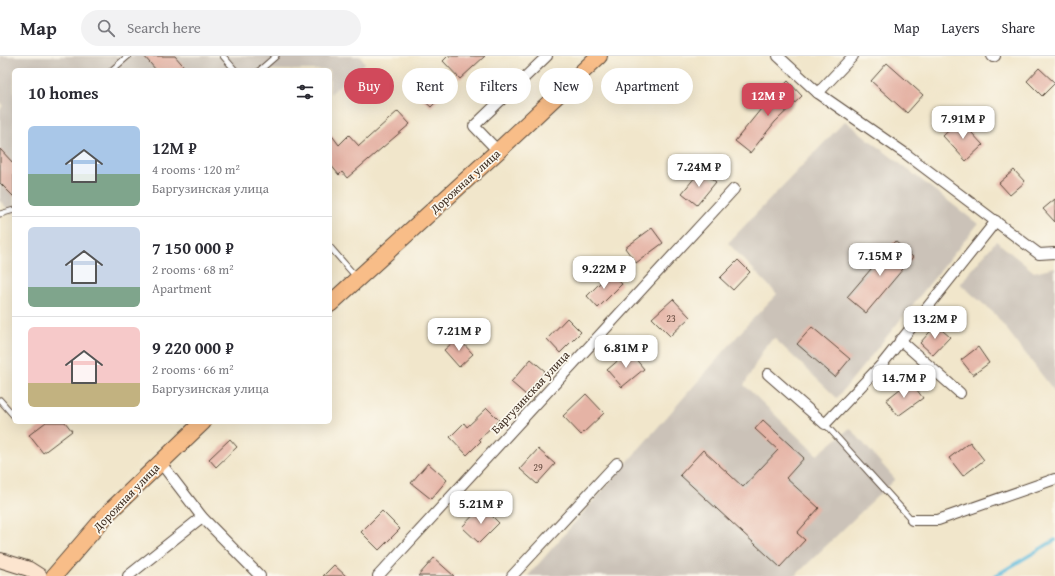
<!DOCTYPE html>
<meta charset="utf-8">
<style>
:root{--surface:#fff;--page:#f2f2f3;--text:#2b2b33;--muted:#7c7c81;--line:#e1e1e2;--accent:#d1495b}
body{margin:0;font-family:"Gentium Book Plus",serif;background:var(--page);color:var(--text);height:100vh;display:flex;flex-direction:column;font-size:15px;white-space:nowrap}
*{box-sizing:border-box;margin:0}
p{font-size:13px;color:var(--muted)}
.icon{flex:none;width:22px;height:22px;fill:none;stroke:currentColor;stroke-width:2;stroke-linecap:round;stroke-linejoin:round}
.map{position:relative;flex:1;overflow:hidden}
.sheet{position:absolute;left:12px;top:12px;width:320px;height:356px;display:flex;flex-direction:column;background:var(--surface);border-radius:6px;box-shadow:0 4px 16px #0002}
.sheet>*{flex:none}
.guide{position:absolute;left:344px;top:12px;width:380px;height:36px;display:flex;gap:8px}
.price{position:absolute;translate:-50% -34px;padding:0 9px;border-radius:8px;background:#fff;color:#222;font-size:13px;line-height:26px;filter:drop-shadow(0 1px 2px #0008)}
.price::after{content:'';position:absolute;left:50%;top:24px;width:12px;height:9px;margin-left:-6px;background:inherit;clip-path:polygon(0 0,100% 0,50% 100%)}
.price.on{background:var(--accent);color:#fff}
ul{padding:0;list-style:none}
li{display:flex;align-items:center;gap:12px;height:100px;padding:0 16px}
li+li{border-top:1px solid var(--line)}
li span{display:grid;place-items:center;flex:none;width:112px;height:80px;border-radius:6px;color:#555}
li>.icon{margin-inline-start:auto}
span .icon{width:48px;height:48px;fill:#fffc;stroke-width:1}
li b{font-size:17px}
h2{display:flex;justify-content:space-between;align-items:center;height:48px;padding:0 16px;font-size:17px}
.pill{padding:0 14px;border-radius:18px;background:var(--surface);box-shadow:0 4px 16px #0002;font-size:14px;line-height:36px}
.pill.on{background:var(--accent);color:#fff}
header{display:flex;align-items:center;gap:24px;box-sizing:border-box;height:56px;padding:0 20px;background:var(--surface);border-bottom:1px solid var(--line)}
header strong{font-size:19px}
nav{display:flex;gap:22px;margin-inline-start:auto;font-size:14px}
.search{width:280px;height:36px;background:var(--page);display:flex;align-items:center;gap:10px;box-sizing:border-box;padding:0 14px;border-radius:22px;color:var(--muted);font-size:15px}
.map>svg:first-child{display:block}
</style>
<header>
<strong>Map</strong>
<div class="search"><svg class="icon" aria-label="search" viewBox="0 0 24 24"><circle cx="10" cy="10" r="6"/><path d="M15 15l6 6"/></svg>Search here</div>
<nav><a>Map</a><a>Layers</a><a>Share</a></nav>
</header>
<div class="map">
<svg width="1055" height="520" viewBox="0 0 1055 520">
<rect width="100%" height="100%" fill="#fbf7ec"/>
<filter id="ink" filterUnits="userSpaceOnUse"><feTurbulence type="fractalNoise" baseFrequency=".025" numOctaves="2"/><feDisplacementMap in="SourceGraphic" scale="8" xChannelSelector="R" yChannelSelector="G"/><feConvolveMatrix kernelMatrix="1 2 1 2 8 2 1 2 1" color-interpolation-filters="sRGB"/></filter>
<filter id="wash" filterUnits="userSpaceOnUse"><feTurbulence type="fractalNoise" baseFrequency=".012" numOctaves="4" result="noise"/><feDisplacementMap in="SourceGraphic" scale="16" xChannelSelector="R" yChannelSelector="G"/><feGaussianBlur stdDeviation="0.9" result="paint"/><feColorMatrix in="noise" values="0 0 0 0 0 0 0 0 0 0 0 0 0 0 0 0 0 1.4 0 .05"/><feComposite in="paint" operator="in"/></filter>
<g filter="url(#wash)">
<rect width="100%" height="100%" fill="#f1e6cb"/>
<g fill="#cbc2b8">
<path d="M0,0H360L365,7L330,38V14H14V159L0,145V54L3,49L0,45Z"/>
<path d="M845,65L978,168L837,342L774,282L766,289L744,329L817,399L850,372L895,423L795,520H528L747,269L777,238L728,187Z"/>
<path d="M996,185L1034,216L1055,211V336L995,258L960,228Z"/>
</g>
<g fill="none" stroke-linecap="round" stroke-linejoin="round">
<path stroke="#5ebbdc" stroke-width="3.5" d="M995,520L1055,484"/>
</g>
<g id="blocks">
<g fill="#e5b3a5">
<path d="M144,0H175L187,14H156Z"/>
<path d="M448,0H485L460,23L443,5Z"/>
<path d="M887,7L923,39L907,57L871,25Z"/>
<path d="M1039,12L1055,27L1042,40L1027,25Z"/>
<path d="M788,25L802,40L775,66L750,97L735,85L765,48Z"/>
<path d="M431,31L441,41L431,51L421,42Z"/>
<path d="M398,55L410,68L347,122L342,116L339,119L330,108V77L339,89L349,79L359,90Z"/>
<path d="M960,64L983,89L966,105L943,80Z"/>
<path d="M0,93L14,108V141L0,127Z"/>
<path d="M701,114L716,126L697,149L682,137Z"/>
<path d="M1014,114L1025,126L1010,139L999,127Z"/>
<path d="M1055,143V166L1043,153Z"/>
<path d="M652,172L663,187L636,207L625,192Z"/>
<path d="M895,185L913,201L866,257L847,241Z"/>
<path d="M738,204L750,216L733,234L720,222Z"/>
<path d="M610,217L622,228L598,252L587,240Z"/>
<path d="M673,243L690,261L670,280L652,262Z"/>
<path d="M567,262L581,276L560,297L547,283Z"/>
<path d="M936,269L950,281L933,299L920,287Z"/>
<path d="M812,271L850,303L835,321L797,288Z"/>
<path d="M458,282L473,298L459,311L444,294Z"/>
<path d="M978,291L989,307L973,319L961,304Z"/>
<path d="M629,295L644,313L622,331L607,314Z"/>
<path d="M531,303L545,315L526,339L511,326Z"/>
<path d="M910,325L923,342L898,360L886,344Z"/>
<path d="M586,338L604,357L581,379L563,360Z"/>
<path d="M487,352L499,364L479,383L481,385L467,399L450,381L464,367L467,371Z"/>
<path d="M763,364L804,402L786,422L819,452L797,477L805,484L780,511L680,419L703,394L743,431L778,394L755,373Z"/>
<path d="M46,366H65L72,375L43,397L29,379Z"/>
<path d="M230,383L237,391L216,411L209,403Z"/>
<path d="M970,386L984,404L963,420L949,402Z"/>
<path d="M538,393L555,408L537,428L520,413Z"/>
<path d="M428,407L447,424L431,443L411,427Z"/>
<path d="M482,450L499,467L479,487L462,471Z"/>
<path d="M382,455L400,473L379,494L361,476Z"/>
<path d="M434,502L454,520H418Z"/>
<path d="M334,509L346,520H323Z"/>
</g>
</g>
</g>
<g filter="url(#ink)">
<use href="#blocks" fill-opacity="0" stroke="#564638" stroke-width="1"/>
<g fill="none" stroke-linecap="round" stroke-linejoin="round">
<g stroke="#564638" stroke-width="7">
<g id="lane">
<path d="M223,0L235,14"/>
<path d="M112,14L128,0"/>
<path d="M260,14L276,0"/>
<path d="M0,158L14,154"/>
<path d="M330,191L357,222"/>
<path d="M0,344L14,360"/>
<path d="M825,368L912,464"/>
</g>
</g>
<g stroke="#564638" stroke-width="12">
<g id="street">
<path d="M778,0L818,37L906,98L1039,198L1055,197"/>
<path d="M992,0L993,1L995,0"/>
<path d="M818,37L853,0"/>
<path d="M498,95L474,70L547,0"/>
<path d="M900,284L960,337"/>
<path d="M768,318L825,368L883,307L996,165"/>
<path d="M160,406L202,461L260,520"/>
<path d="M912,464H938L1055,423"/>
<path d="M128,520L202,461"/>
<path d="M378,520L734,133"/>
<path d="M512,520L617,407"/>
</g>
</g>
<g stroke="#564638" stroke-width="16">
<path id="secondary" d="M0,504L29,513L40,520"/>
</g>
<g stroke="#564638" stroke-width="18">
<g id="primary">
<path d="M330,248L498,95L599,0"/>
<path d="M54,520L110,455L203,366"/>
</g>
</g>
<use href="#lane" stroke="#fff" stroke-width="5"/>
<use href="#street" stroke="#fff" stroke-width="10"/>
<use href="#secondary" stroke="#fce5cf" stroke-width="14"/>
<use href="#primary" stroke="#f8bd88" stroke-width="16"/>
</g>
</g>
<g text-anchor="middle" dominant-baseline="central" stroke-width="3.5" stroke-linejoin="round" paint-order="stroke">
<g font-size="10" fill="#664c40">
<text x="671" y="262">23</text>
<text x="538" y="411">29</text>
</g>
<g font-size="12" fill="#3b2a1e" stroke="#fbf7ec">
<text transform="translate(465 125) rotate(-42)">Дорожная улица</text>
<text transform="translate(530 336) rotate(-47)">Баргузинская улица</text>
<text transform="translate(126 441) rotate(-46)">Дорожная улица</text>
</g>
</g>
</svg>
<b class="price on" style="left:768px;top:61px">12M ₽</b>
<b class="price" style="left:963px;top:84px">7.91M ₽</b>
<b class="price" style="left:699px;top:132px">7.24M ₽</b>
<b class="price" style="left:880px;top:221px">7.15M ₽</b>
<b class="price" style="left:604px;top:234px">9.22M ₽</b>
<b class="price" style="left:935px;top:284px">13.2M ₽</b>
<b class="price" style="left:459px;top:296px">7.21M ₽</b>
<b class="price" style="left:626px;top:313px">6.81M ₽</b>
<b class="price" style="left:904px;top:343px">14.7M ₽</b>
<b class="price" style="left:481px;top:469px">5.21M ₽</b>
<div class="guide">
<a class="pill on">Buy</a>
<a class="pill">Rent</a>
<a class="pill">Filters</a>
<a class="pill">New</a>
<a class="pill">Apartment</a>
</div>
<section class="sheet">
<h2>10 homes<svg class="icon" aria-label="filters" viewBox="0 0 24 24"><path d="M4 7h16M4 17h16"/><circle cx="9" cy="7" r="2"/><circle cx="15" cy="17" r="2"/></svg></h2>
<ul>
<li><span style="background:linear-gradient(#a9c7e8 60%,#7fa58c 0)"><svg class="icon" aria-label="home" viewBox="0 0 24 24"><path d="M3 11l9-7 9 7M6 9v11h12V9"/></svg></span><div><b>12M ₽</b><p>4 rooms · 120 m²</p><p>Баргузинская улица</p></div></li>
<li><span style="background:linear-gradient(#c9d6e8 75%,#7fa58c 0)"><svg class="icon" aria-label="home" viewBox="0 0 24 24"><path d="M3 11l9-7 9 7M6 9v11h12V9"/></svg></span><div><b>7 150 000 ₽</b><p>2 rooms · 68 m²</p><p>Apartment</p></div></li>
<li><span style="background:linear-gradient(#f6c9c9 70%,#c2b280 0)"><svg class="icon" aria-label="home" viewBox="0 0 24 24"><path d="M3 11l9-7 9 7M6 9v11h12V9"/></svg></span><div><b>9 220 000 ₽</b><p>2 rooms · 66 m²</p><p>Баргузинская улица</p></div></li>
</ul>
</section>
</div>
